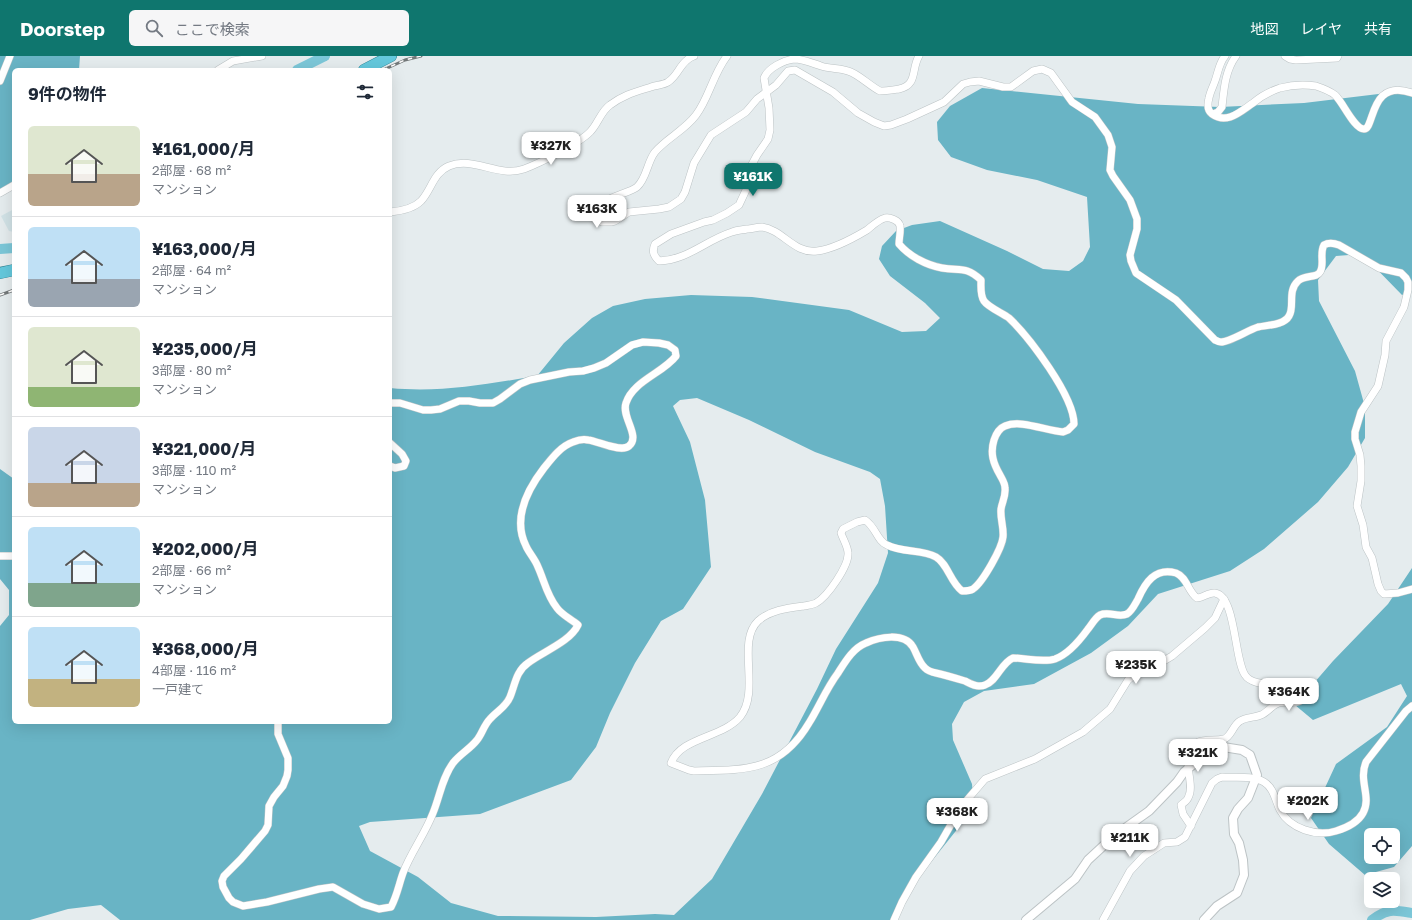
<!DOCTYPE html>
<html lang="ja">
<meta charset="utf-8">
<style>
:root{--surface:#fff;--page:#f6f6f7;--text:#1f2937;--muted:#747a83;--line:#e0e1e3;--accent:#0f766e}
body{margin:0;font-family:"Golos Text","Noto Sans JP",sans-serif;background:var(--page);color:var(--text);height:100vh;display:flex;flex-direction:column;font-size:15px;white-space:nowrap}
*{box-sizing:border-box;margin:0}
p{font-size:13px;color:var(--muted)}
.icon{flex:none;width:22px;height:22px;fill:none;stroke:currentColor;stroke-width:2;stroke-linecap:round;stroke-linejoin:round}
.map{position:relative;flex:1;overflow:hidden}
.sheet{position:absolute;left:12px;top:12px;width:380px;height:656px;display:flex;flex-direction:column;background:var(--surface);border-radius:6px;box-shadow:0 4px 16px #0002}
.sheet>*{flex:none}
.buttons{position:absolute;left:1364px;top:772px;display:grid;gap:8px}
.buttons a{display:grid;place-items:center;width:36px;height:36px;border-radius:6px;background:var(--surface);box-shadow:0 4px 16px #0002;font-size:20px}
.price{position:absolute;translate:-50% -34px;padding:0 9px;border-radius:8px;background:#fff;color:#222;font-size:13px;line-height:26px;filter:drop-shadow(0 1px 2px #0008)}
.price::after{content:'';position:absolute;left:50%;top:24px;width:12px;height:9px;margin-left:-6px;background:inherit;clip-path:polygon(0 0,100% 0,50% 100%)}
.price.selected{background:var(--accent);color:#fff}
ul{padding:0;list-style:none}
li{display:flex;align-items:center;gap:12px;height:100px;padding:0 16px}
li+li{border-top:1px solid var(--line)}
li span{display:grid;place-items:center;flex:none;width:112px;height:80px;border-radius:6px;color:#555}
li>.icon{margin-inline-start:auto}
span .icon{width:48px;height:48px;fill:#fffc;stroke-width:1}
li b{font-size:17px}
h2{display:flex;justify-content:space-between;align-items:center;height:48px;padding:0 16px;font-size:17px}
header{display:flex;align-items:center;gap:24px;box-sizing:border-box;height:56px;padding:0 20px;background:var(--accent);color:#fff}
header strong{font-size:19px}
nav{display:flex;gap:22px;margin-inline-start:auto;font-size:14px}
.search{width:280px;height:36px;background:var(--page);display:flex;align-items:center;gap:10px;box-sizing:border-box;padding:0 14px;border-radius:6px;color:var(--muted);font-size:15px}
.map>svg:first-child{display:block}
</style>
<header>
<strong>Doorstep</strong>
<div class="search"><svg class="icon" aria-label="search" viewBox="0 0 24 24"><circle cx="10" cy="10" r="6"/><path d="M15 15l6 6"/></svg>ここで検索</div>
<nav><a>地図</a><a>レイヤ</a><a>共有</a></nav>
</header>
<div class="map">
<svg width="1412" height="864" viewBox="0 0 1412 864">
<rect width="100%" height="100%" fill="#e5ecee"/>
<path fill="#d1e2e6" d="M14,153V176L9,175L1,160Z"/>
<g fill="#69b4c5" fill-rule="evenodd">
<path d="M0,0H80L79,14H14V132L0,141Z"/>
<path d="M982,32L1138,48L1220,51L1304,47L1395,36L1412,38V235L1402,239L1362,198L1336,200L1318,224L1319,245L1355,315L1365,351V382L1348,411L1318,446L1264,493L1230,515L1158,538L1128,570L1091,597L1034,628L984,635L964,646L952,668L953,684L972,728L974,755L959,771L911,831L895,864H120L101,849L68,853L30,864H0V570L9,559V534L0,523V413L14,423V666H390V332C441,337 486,328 537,320L564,287L592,262L613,250L645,243L691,239L752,241L849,254L902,276L926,275L940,262L925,247L890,220L879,203L882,190L896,175L912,169L940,165L1007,195L1043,213L1069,215L1083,205L1090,191L1087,141L1037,124L987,114L951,101L938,84L937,66L950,50ZM697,342L749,364L815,396L870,416L880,423L885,450L888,497L878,527L836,593L817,633L762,738L712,823L674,859L655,858L596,861L498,860L451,847L418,821L370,795L359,770L370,766L480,758L571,724L596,691L610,657L635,607L661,565L683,553L711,511L705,444L690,386L673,350L680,344Z"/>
<path d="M1412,512V790L1394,811L1365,819L1329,788L1311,762L1336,708L1387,671L1407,640L1401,628L1313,664L1295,649L1333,605L1388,548ZM1371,779H1393V801H1371Z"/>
</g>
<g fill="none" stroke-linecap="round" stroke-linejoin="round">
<g stroke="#7cc7d8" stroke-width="10">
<path d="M297,14L325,0"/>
<path d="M0,193L14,192"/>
<path d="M1372,864C1388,852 1394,854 1412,857"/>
</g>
<g stroke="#bcc3c5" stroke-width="8">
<g id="minor">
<path d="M727,0C713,18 709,42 696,59C685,74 667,82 655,96C647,106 647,122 637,131C628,139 580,145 602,166H611L615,165L629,156L659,153L669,151L681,143L685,136L694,107L711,79L746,56L757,43L776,29L788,15L795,14L833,36L858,57L874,66L884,70L891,69L907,63L944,46L963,28L970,26L979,25L1003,31H1011L1033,15L1042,13L1051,17L1072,46L1095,61L1108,79L1112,91L1110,114L1113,120L1130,144L1137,163V173L1130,199L1131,205L1136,217L1176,244L1215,284C1217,285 1220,286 1221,286C1230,286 1248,274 1258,271C1268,269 1284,269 1289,260C1295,251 1287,235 1298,225C1304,219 1317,222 1320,216C1325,208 1319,198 1324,189C1329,186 1334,187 1339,189L1379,212L1401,217L1406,222L1408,226V234L1404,251L1386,285L1385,299L1378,330L1361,356L1355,376V383L1360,399L1361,410V425L1357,450L1363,469L1366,491L1372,502L1378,528L1381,535L1384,538L1398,537L1412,533"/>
<path d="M919,0C911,13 918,29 899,33C892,34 886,35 880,35C870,30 857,17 848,15C840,12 830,13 821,10C812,7 803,3 794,3C784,4 768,12 764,22L769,52L770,74L768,83L757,99L749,114L746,134L739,149L727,157L713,164L704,166L671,178L655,188C652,195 653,199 659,205C688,204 706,184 732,176C737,174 742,174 747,173C751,173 758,171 762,171C783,174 794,198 817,195C834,193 852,183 867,174C872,170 878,164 885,162C889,161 899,164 900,170C901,175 899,182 899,188C909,200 926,209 942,212C960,215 966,210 981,224C981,230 980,239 984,245C988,251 1002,257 1009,262C1029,281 1074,340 1074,368L1068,374L1063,376C1046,375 1021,363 1005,370C1000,372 996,378 994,384C990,397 993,407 1000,419C1002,423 1005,427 1005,432C1006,440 1002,446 1001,453C1000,463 1004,471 1003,481C1002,492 983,526 973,533C970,535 966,535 962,535C950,526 948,508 936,501C922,493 903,497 887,489C877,485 876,471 865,464L857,466L843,473L841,477C843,483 848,491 848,497C849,510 827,541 816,547C813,549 808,549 804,550C789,552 770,554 758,565C736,586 761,635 740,661C722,682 681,681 671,707L689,714L694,715C745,714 780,716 809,667C819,651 826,633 838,617C845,606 853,592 866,587C879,581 904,576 913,591C917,598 919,607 925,612C928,615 931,616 936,617C945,619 955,622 965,625C969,627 974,630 979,630C981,630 983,630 985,629C997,625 1001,607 1013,602C1026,602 1042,607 1055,603C1069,598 1080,584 1088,573C1092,568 1095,562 1100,559C1109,555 1119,562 1127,558C1132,555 1135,548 1138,543C1145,527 1155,511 1176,517C1187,521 1188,536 1197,542C1203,542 1209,536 1215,537C1236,540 1234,603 1245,619C1255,635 1297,623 1302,642L1300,645C1293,648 1285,645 1279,647C1272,649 1267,657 1261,659C1254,662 1246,661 1240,665C1233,669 1231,681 1224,683C1212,686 1194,680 1189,696C1184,709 1195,730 1188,742C1187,745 1183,747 1181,749L1183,758L1191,770"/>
<path d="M1225,0C1219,7 1218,17 1215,25C1213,31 1210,36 1209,42C1207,49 1207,54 1212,58C1227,69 1241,55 1253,47C1260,41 1271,35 1280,32C1291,29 1304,28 1316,30C1322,32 1330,35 1335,39C1343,46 1354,73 1364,73C1375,73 1369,22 1412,37"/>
<path d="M1285,0L1290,3L1296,4L1337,2L1338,0"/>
<path d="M218,14L233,5L262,0"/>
<path d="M0,25L10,0"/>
<path d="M1213,58L1218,56L1222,51C1224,33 1225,15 1236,0"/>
<path d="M0,137L14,129"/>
<path d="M390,156C401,155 413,153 421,145C432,133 433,117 449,110C474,100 498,122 524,113C540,107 578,88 590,76C598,68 601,55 610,49C623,39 635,36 651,31C656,29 664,29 668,26C677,20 679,11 686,5C688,3 691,1 694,0"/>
<path d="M390,387L402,398L406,405L404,410L395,412L390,410"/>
<path d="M0,500H14"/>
<path d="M278,666V678L288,702V714L287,720L283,730L274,741L269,750L268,769L265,775L241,803L224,820L222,825L223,831L229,842L233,846L243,850L267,846L319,833L333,831L363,848L379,853L391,851C397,840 399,828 403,817C411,796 425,778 433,757C440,740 442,722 453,707C460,698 470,693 477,684C482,678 484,669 490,663C497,655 506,651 510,641C515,629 516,615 528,607C542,596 570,586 578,569C571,563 562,559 557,552C547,540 544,524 538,511C535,503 529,497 526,490C512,462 527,434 544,412C552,402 561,390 573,386C578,384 584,383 588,384C598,385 621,397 629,390C641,380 621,361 626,347C633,325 663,317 676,300L675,294L668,289L659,287L643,286L632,289L606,307L594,312L583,315L569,316L530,324L520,328L500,343L493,347H480L469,345H459L440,353L431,354H423L400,347H390"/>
<path d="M894,864L902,846L916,821L941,786L961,751L985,723L1035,703L1083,676L1110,653L1128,624L1135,618L1162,606L1172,600L1205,572L1215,562L1224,543"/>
<path d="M1103,864L1130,815L1144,800L1164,787L1177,786L1185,781L1212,727L1217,723L1222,721C1235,722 1252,719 1264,726C1274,732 1275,744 1280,754C1290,773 1317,781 1336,775C1346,772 1358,766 1363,757C1372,741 1358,725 1366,706L1406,655L1412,650"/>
</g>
</g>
<g stroke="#bcc3c5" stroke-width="10">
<path id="tertiary" d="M1026,864L1075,823L1088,804L1114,780L1149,755L1177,726L1184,716L1211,694L1217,690L1242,694L1250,699L1257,719L1248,742L1238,753L1233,762L1234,778L1239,787L1243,804L1244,819L1237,837L1217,850L1204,864"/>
</g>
<g stroke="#2c7f8f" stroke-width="12">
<g id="trunk">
<path d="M364,14L391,0"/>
<path d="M0,217L14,214"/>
</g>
</g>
<use href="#minor" stroke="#fff" stroke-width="7"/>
<use href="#tertiary" stroke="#fff" stroke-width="8"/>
<use href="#trunk" stroke="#64c8dc" stroke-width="11"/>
<g stroke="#737879" stroke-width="3">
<g id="rail">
<path d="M383,14L405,4L421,0"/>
<path d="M0,239L14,234"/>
</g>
</g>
<use href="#rail" stroke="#fff" stroke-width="1.5" stroke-dasharray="4.5" stroke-linecap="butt"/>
</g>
</svg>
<div class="buttons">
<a><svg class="icon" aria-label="locate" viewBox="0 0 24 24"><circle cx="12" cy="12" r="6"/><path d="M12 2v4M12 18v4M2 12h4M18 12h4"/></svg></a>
<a><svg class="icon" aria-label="layers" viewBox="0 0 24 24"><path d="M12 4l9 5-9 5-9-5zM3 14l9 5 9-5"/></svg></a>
</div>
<b class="price" style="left:551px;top:110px">¥327K</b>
<b class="price selected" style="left:753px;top:141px">¥161K</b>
<b class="price" style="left:597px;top:173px">¥163K</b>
<b class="price" style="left:1136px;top:629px">¥235K</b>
<b class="price" style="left:1289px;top:656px">¥364K</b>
<b class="price" style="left:1198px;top:717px">¥321K</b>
<b class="price" style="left:1308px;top:765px">¥202K</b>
<b class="price" style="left:957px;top:776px">¥368K</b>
<b class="price" style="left:1130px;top:802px">¥211K</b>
<section class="sheet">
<h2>9件の物件<svg class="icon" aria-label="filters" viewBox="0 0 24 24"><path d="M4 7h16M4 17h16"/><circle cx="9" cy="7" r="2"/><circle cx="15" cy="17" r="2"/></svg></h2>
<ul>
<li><span style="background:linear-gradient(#dfe7d0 60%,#b9a48a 0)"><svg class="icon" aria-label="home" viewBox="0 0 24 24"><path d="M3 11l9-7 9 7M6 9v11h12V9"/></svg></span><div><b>¥161,000/月</b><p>2部屋 · 68 m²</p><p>マンション</p></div></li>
<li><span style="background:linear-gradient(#bfe0f5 65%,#9aa5b1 0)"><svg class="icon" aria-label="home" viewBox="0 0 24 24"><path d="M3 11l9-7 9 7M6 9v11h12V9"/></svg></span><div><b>¥163,000/月</b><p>2部屋 · 64 m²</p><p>マンション</p></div></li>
<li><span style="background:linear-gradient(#dfe7d0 75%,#8fb573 0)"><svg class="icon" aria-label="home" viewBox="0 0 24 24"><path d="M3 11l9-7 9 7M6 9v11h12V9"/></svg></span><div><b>¥235,000/月</b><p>3部屋 · 80 m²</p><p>マンション</p></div></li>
<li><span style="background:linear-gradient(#c9d6e8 70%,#b9a48a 0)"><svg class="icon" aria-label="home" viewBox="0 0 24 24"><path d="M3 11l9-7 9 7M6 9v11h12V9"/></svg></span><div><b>¥321,000/月</b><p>3部屋 · 110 m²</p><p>マンション</p></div></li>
<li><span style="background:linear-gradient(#bfe0f5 70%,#7fa58c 0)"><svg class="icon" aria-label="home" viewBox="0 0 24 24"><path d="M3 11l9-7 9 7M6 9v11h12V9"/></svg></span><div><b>¥202,000/月</b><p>2部屋 · 66 m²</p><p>マンション</p></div></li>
<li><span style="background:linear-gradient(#bfe0f5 65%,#c2b280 0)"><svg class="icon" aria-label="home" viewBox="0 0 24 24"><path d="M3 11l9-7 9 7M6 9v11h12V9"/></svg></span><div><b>¥368,000/月</b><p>4部屋 · 116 m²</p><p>一戸建て</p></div></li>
</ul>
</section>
</div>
